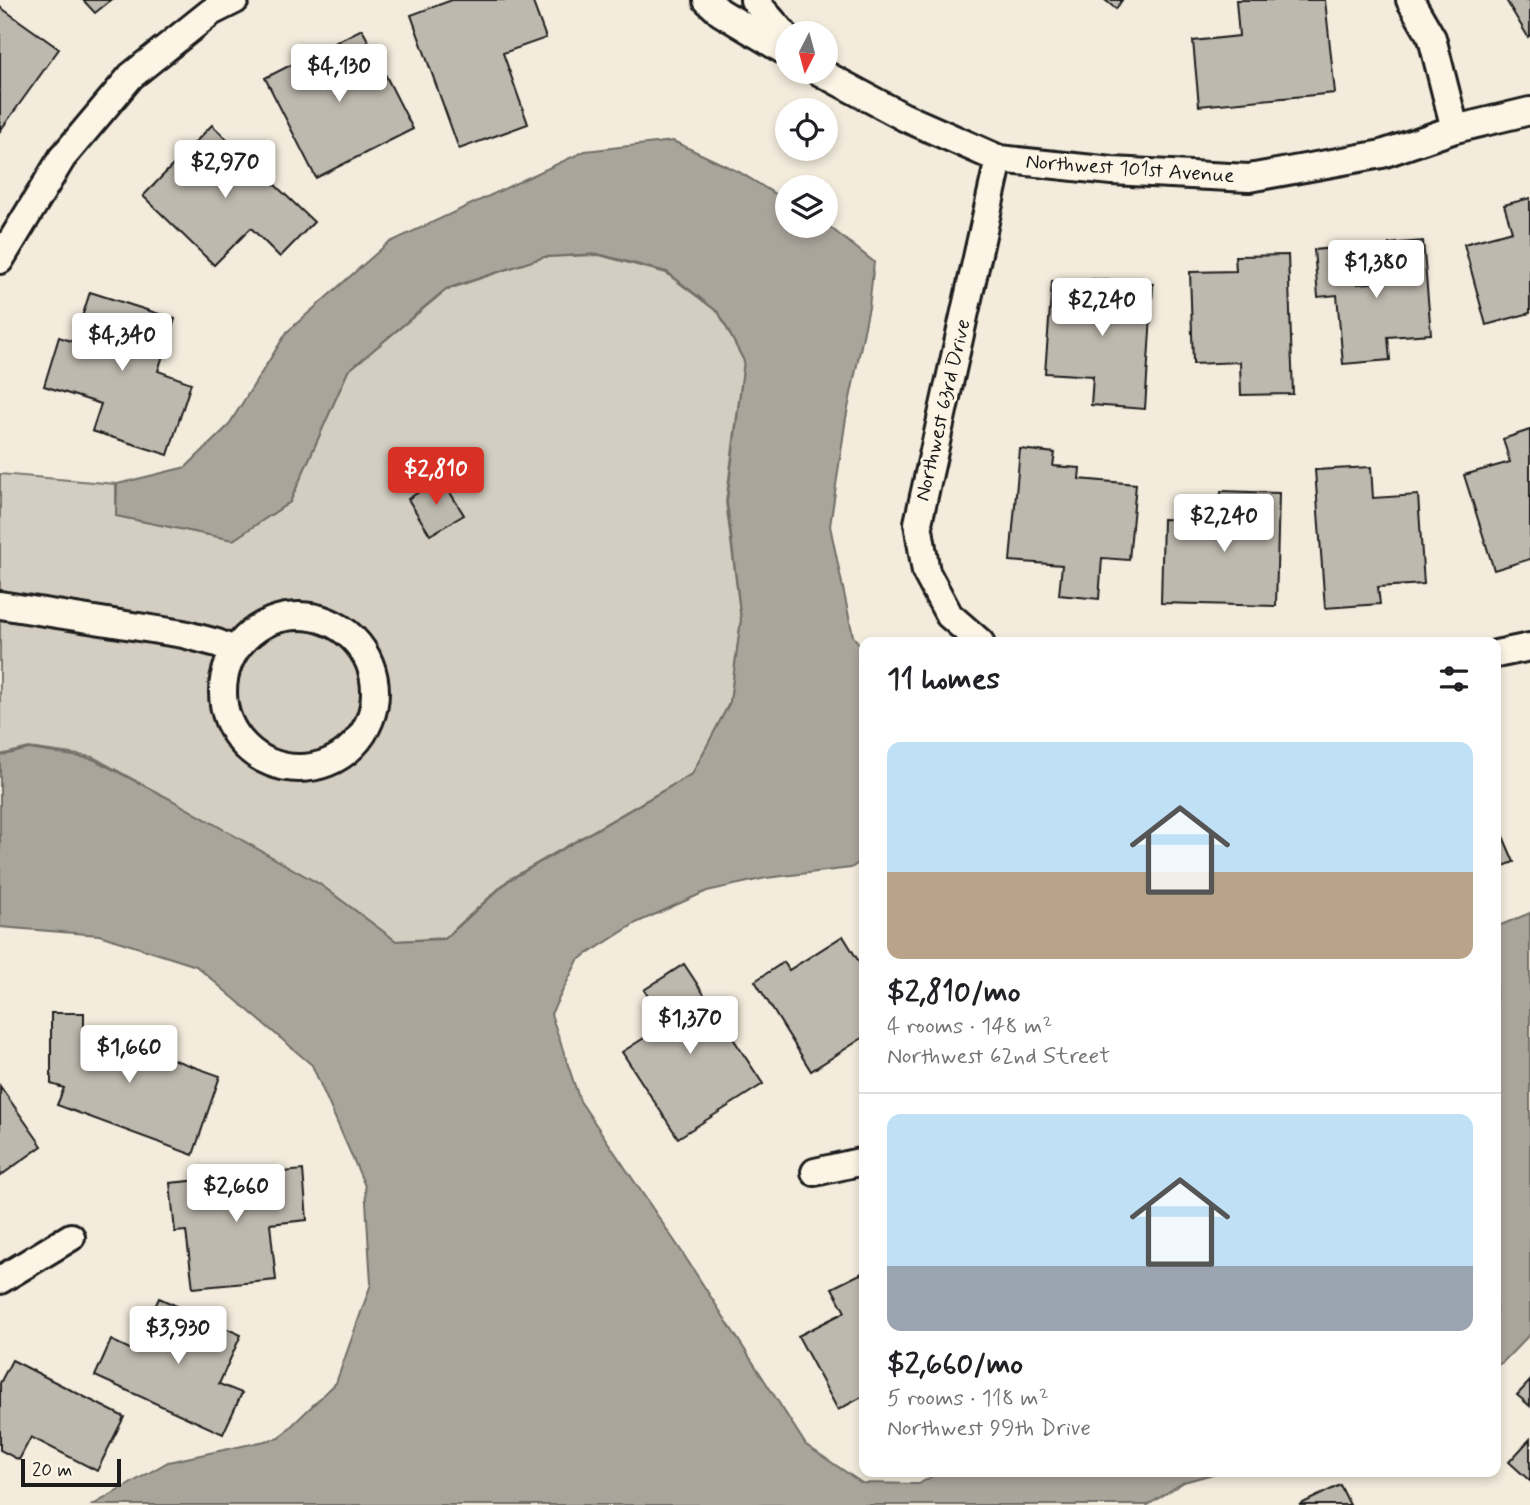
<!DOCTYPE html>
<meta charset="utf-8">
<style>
:root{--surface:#fff;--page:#f6f6f6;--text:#202124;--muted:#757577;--line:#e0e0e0;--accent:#d93025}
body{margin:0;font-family:Mynerve,sans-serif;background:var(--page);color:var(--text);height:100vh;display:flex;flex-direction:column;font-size:26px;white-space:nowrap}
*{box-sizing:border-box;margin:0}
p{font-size:23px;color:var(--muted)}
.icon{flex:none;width:38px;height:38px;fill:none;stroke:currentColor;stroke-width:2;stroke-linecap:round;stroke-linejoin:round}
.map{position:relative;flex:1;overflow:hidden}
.sheet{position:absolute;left:859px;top:637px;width:642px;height:840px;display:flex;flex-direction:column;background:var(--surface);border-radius:14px;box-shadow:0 4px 10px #0003}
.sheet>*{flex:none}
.needle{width:46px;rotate:186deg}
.fabs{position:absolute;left:775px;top:21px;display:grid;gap:14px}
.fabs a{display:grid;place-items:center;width:63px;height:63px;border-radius:50%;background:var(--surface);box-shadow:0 4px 10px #0003;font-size:35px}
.scale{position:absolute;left:21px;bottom:18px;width:100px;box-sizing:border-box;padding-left:7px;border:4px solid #1c1c1c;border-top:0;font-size:19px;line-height:24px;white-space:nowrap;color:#1c1c1c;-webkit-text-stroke:5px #fcf5e5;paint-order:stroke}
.price{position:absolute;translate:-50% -60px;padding:0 16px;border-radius:7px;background:#fff;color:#222;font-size:23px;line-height:46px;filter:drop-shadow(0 2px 4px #0008)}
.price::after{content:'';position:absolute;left:50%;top:42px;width:21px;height:16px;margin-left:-10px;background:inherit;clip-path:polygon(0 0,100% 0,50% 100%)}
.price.on{background:var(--accent);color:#fff}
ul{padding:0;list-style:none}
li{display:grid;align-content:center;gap:14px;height:371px;padding:0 28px}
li+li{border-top:2px solid var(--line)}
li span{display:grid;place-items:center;height:217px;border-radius:14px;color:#555}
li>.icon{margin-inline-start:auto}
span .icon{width:126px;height:126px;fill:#fffc;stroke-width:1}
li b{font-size:30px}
h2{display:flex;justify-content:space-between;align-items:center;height:84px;padding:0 28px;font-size:30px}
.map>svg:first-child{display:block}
</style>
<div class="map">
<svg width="1530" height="1505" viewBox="0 0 1530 1505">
<rect width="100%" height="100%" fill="#f3ecdd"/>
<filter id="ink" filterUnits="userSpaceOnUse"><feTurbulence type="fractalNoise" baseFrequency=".0143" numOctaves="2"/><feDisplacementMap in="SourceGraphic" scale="14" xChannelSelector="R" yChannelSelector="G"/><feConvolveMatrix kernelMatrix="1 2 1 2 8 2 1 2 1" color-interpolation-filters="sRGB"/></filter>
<g filter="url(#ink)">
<path fill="#d3cec1" stroke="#78756e" stroke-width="2" d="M599,255L666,273L719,313L744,361L726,502L741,620L730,702L693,773L508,880L445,938L396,941L321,885L93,757L29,748L0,755V474L116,484V516L233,540L290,502L348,371L446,290L544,257Z"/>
<g fill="#aaa59b" stroke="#716e68" stroke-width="2">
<path d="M673,141L739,172L787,201L788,226H826V224L874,262L869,307L846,418L830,526L853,636L864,650V859L851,868L766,878L707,891L636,923L578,960L551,1014L580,1101L680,1249L806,1445L862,1483L919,1484L939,1472H1220L1184,1482L1148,1505H93L168,1462L279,1438L336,1383L371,1284L365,1186L312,1065L196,966L99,935L0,927V756L29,749L93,759L170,799L321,885L396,941L445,939L508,881L692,774L730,702L741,620L727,502L744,361L719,313L667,272L598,254L544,257L446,289L348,371L290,502L233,540L116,516L117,484L186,467L228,426L287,332L388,243L585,151Z"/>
<path d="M1530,913V1334L1503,1362L1496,1366V927Z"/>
</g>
<g fill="#beb9ae" stroke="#1c1c1c" stroke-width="2">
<path d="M83,0H111L95,13Z"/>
<path d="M452,0H532L546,38L503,53L528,124L459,149L411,15Z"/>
<path d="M1105,0H1122L1116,9Z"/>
<path d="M1236,0H1325L1335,93L1199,106L1193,41L1239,36Z"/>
<path d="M1506,0H1530V35L1528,37Z"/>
<path d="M0,7L59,49L0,131Z"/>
<path d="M362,29L413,129L316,178L265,78Z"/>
<path d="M212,125L314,222L280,257L251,228L214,265L143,196Z"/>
<path d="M1530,198V313L1486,325L1464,244L1512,231L1504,205Z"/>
<path d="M1423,241L1431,334L1388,337L1390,360L1343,364L1337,295L1318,297L1314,250L1355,246L1358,284L1393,281L1389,244Z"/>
<path d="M1288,255L1293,394L1241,395L1240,362L1193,364L1190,272L1236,271L1235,256Z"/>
<path d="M1092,279L1153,284L1145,409L1091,405L1093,376L1045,373L1052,281L1092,284Z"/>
<path d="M90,292L175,319L158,371L191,383L168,455L92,431L101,404L44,386L59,337L74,342Z"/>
<path d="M1530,430V559L1494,570L1464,475L1510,462L1503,439Z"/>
<path d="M1020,449L1055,453L1053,466L1080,468L1079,479L1136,484L1129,560L1102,558L1099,599L1059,595L1062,565L1010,561Z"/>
<path d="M1371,467L1373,498L1418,495L1424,584L1378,587L1380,604L1325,608L1315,470Z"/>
<path d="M441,478L464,515L430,535L408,499Z"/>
<path d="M1221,491L1279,493L1276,606L1161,603L1163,519L1220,521Z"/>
<path d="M1496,820L1514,862L1496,869Z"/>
<path d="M843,936L864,970V1037L811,1071L755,981L784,962L789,970Z"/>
<path d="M684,964L763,1084L678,1138L622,1052L666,1024L644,990Z"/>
<path d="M51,1013H84V1033H99L220,1076L193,1155L57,1105L64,1088L51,1084Z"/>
<path d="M0,1086L42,1146L0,1176Z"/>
<path d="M303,1170L307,1220L270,1224L276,1280L193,1288L186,1231L175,1232L170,1183Z"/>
<path d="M862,1273L864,1277V1396L838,1410L798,1336L845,1312L832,1288Z"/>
<path d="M159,1298L241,1335L219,1384L242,1393L223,1434L95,1376L111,1340L134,1351Z"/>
<path d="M12,1360L124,1417L97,1471L31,1437L19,1460L0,1450V1383Z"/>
<path d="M1530,1381V1406L1517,1395Z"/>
<path d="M1530,1439V1481L1509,1462Z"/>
<path d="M1340,1485L1350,1505H1299Z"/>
</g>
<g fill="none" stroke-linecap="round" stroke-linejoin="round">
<g stroke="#1c1c1c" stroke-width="32">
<g id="street">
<path d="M707,0L720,12L788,53"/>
<path d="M754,0L788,39"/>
<path d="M1410,0L1432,38L1455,129"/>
<path d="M820,72L904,117L999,159L1112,171L1249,178L1382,154L1455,129L1530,111"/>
<path d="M0,260L62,158L131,76L211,12L235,0"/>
<path d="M0,605L183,634L217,643L234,650"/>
<circle cx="299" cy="692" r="76"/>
<path d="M980,642L949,615L926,572L918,523L999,159"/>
<path d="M1496,654L1530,647"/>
<path d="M815,1172L864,1161"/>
<path d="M0,1280L71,1237"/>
</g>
</g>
<use href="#street" stroke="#fcf5e5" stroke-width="26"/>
</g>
</g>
<g text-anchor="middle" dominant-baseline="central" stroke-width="6" stroke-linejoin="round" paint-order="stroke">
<g font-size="21" fill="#1c1c1c" stroke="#fcf5e5">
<text transform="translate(1130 169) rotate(4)">Northwest 101st Avenue</text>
<text transform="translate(943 410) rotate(-77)">Northwest 63rd Drive</text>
</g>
</g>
</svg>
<div class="fabs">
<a><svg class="needle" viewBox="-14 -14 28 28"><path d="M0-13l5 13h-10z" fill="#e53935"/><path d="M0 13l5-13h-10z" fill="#757577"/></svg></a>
<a><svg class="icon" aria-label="locate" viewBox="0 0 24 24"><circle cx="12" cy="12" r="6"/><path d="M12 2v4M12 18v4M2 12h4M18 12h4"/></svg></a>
<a><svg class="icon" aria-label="layers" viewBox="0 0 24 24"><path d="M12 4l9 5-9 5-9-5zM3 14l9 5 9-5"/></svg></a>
</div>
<div class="scale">20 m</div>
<b class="price" style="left:339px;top:104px">$4,130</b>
<b class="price" style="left:225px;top:200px">$2,970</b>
<b class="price" style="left:1376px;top:300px">$1,380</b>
<b class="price" style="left:1102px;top:338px">$2,240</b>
<b class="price" style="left:122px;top:373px">$4,340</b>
<b class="price on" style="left:436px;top:507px">$2,810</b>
<b class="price" style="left:1224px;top:554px">$2,240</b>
<b class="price" style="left:690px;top:1056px">$1,370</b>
<b class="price" style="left:129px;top:1085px">$1,660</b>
<b class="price" style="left:236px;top:1224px">$2,660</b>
<b class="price" style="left:178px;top:1366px">$3,930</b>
<section class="sheet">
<h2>11 homes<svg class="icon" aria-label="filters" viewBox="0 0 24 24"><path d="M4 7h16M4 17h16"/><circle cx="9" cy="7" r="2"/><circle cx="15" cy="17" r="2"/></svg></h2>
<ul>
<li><span style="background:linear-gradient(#bfe0f5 60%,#b9a48a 0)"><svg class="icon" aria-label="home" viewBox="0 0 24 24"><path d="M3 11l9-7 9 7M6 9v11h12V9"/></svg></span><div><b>$2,810/mo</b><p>4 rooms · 148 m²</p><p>Northwest 62nd Street</p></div></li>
<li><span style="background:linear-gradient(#bfe0f5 70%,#9aa5b1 0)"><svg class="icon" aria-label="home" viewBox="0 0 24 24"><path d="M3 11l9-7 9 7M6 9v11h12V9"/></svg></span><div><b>$2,660/mo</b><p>5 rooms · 118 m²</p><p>Northwest 99th Drive</p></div></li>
</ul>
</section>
</div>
